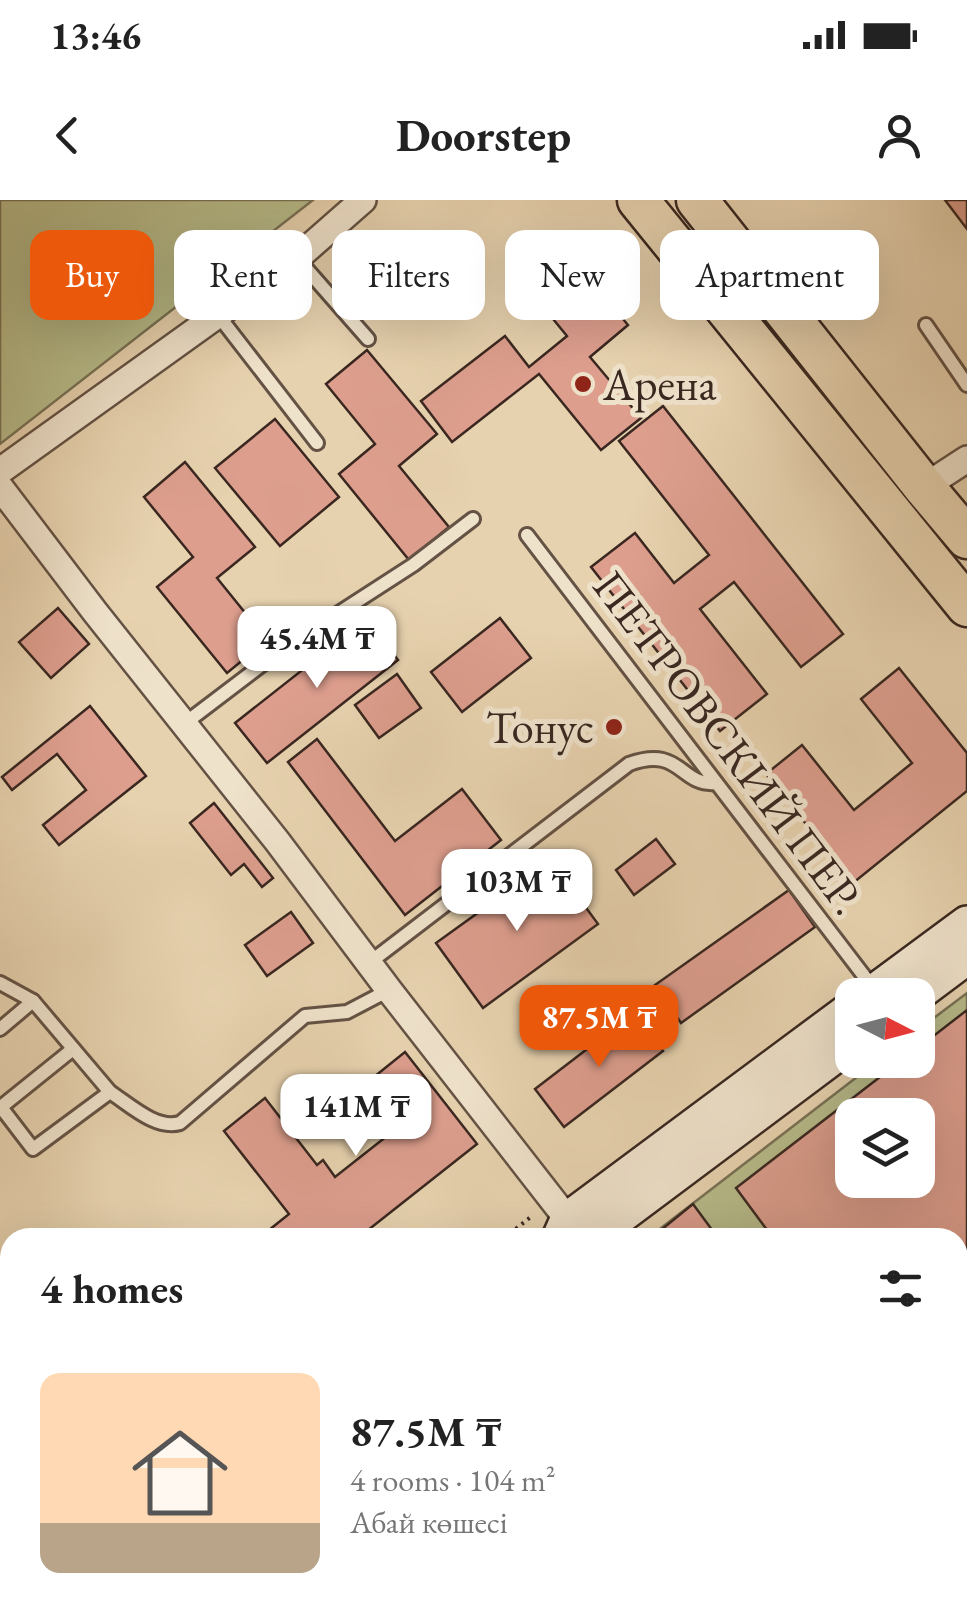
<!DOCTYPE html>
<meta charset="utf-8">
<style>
:root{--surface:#fff;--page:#f2f2f2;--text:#222;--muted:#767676;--line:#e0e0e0;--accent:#ea580c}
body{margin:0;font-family:"EB Garamond",serif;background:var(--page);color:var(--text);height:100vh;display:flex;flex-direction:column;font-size:38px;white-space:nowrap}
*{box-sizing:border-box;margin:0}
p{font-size:32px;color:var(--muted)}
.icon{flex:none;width:55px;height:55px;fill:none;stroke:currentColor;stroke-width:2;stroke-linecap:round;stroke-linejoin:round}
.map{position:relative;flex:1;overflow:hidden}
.details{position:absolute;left:0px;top:1028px;width:968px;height:392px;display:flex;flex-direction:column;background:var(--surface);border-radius:30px 30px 0 0;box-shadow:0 10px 40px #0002}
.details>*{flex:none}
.guide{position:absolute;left:30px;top:30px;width:908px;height:90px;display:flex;gap:20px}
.needle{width:65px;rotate:96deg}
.buttons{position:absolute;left:835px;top:778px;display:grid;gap:20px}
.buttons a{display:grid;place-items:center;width:100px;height:100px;border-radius:20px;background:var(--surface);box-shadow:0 10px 40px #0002;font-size:50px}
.price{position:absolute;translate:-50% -85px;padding:0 22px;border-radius:20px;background:#fff;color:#222;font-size:32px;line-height:65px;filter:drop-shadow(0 2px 5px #0008)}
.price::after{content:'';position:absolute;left:50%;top:60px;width:30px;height:22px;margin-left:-15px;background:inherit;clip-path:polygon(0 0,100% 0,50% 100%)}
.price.current{background:var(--accent);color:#fff}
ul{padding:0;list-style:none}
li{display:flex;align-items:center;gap:30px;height:250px;padding:0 40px}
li+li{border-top:2px solid var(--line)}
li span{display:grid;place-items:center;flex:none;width:280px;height:200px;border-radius:20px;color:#555}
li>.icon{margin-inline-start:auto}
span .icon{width:120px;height:120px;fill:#fffc;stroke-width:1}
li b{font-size:42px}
h2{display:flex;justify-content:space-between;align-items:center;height:120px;padding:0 40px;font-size:42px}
.tag{padding:0 35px;border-radius:20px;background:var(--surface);box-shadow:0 10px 40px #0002;font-size:35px;line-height:90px}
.tag.current{background:var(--accent);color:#fff}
.status{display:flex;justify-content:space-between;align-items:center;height:70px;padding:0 50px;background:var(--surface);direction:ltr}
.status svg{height:28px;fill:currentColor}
header{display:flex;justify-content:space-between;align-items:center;height:130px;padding:0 40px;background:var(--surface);font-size:45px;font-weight:700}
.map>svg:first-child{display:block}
</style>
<div class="status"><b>13:46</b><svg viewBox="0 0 49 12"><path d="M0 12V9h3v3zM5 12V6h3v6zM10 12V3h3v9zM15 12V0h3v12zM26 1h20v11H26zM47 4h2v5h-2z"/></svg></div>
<header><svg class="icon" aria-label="back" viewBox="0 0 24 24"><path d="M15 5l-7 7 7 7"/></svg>Doorstep<svg class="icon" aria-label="person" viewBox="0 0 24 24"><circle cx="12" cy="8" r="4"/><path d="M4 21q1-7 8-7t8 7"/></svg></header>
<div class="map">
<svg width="967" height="1418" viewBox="0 0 967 1418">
<rect width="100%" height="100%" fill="#e7d2af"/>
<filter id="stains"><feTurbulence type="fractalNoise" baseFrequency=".002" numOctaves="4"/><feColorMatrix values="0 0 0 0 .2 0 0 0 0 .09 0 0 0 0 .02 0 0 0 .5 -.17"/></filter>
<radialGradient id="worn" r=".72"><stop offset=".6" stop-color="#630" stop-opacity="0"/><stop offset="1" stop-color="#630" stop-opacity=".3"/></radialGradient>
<g fill="#b7bb8a" stroke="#787155" stroke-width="2.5" fill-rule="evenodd">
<path d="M0,0H313L0,244Z"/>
<path d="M967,793V1418H926L920,1410H958V1038H648L879,860H918V830ZM852,915H918V980H852Z"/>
<path d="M379,1410H545L535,1418H385Z"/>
</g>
<g fill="#dd9e8e" stroke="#392720" stroke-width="2.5" fill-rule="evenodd">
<path d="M945,0H967V29Z"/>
<path d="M558,40L628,125L590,157L641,218L601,250L539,174L452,242L421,201L505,136L529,167L567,136L517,75Z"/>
<path d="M367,150L437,234L399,266L449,327L409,360L339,274L375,244L326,184Z"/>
<path d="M663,206L843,434L801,467L734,382L700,409L767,494L720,531L591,367L635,333L674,383L709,355L619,241Z"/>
<path d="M275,219L339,297L280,346L215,268Z"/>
<path d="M185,262L255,347L217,378L267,440L227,473L157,387L193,357L144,297Z"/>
<path d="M58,408L89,444L51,478L19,442Z"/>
<path d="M500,418L531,458L462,512L431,472Z"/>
<path d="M367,419L398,460L267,563L235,523Z"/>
<path d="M899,468L967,553V591L853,683L766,574L802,545L854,610L912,563L861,499Z"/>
<path d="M397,474L421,508L379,538L355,505Z"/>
<path d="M90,506L146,576L59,645L43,625L86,590L57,554L12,590L2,577Z"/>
<path d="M317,539L395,641L462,589L501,640L405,715L288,562Z"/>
<path d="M214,603L273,678L262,687L244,664L231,675L190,623Z"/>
<path d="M656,639L675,664L634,695L616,670Z"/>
<path d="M551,660L598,724L483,808L436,743Z"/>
<path d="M789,690L815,727L681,823L655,785Z"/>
<path d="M291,712L313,743L267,776L245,745Z"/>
<path d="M967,810V1284L958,1272V1038H773L736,988L902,860H918V848ZM852,915H918V980H852Z"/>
<path d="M634,813L663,851L564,927L535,889Z"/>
<path d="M405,852L477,944L358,1038H259L289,1014L224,931L265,898L317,965L323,960L335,977L392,932L359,889Z"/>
<path d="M693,1004L718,1038H666L661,1030Z"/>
<path d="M2,1198L10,1208V1310L6,1314L0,1306V1199Z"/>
<path d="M958,1387L967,1389V1418H944L938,1410H958Z"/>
<path d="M125,1410H142L147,1418H114Z"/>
<path d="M170,1410H247L237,1418H169L165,1413Z"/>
<path d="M276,1410H350L356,1418H282Z"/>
<path d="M751,1410H805L811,1418H757Z"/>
</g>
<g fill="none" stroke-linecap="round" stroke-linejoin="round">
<g stroke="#645244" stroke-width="18">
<g id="lane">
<path d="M297,58L368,139"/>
<path d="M218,115L317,243"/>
<path d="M926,125L967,185"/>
<path d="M527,335L874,789"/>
<path d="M184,524L280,451L413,365L473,319"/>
<path d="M369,763L629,564C681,545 680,586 715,583"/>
<path d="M0,783L33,801L110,892L33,949L0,906"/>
<path d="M0,829L33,801"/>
<path d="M110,892C130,905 156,930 180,923L305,816L347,812L389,790"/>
<path d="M1,907L73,849"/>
</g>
</g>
<g stroke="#645244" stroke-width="30">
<g id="street">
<path d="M0,271L297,58L363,0"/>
<path d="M0,287L95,412L277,641L389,790L579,1034"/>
<path d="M924,287L967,259"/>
<path d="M389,1410L396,1418"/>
<path d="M458,1410L465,1418"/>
<path d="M860,1410L866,1418"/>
<path d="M492,1418L497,1410"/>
</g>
</g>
<g stroke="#392720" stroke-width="40">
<g id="secondary">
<path d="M871,795L967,724"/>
<path d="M915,795L967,756"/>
<path d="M560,1038L568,1020L852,809"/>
<path d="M590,1038L852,842"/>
<path d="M79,1418L89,1410"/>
</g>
</g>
<g stroke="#392720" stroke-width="45">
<g id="primary">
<path d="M638,0L967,406"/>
<path d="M697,0L924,287L967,338"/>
</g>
</g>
<g stroke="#392720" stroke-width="4" stroke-dasharray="2.5 5" stroke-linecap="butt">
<path d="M504,1038L532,1016"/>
<path d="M10,1418L20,1410"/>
<path d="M152,1418L163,1410"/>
</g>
<use href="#lane" stroke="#efe2cb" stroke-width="12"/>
<use href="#street" stroke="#efe2cb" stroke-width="25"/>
<use href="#secondary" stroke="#efe2cb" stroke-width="35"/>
<use href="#primary" stroke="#e7d2af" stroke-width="40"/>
</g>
<g fill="#8f2418" stroke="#efe2cb" stroke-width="4">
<circle cx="583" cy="184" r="10"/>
<circle cx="614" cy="527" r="10"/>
</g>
<g text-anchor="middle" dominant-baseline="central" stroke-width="10" stroke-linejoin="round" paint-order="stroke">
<g font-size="45" fill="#392720" stroke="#efe2cb" text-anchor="start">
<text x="603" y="184">Арена</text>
<text x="594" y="527" text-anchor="end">Тонус</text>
</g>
<g font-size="45" fill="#392720" stroke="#efe2cb">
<text transform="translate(729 542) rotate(53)">ПЕТРОВСКИЙ ПЕР.</text>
</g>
</g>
<rect width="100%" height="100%" filter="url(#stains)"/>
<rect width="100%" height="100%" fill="url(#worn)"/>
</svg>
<div class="buttons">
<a><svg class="needle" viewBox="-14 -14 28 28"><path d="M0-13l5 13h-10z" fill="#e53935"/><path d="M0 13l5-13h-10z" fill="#767676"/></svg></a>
<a><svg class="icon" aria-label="layers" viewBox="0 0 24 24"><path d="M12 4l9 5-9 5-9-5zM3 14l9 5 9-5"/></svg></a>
</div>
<b class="price" style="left:317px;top:491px">45.4M ₸</b>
<b class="price" style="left:517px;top:734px">103M ₸</b>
<b class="price current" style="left:599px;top:870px">87.5M ₸</b>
<b class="price" style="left:356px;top:959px">141M ₸</b>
<div class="guide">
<a class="tag current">Buy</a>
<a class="tag">Rent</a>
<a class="tag">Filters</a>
<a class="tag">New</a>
<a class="tag">Apartment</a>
</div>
<section class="details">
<h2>4 homes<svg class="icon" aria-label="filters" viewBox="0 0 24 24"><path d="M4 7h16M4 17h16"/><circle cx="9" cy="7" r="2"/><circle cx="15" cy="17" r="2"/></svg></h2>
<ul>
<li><span style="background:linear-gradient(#ffd9b3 75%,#b9a48a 0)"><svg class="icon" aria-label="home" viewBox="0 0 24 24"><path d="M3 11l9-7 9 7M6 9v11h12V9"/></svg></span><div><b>87.5M ₸</b><p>4 rooms · 104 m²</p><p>Абай көшесі</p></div></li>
</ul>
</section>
</div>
